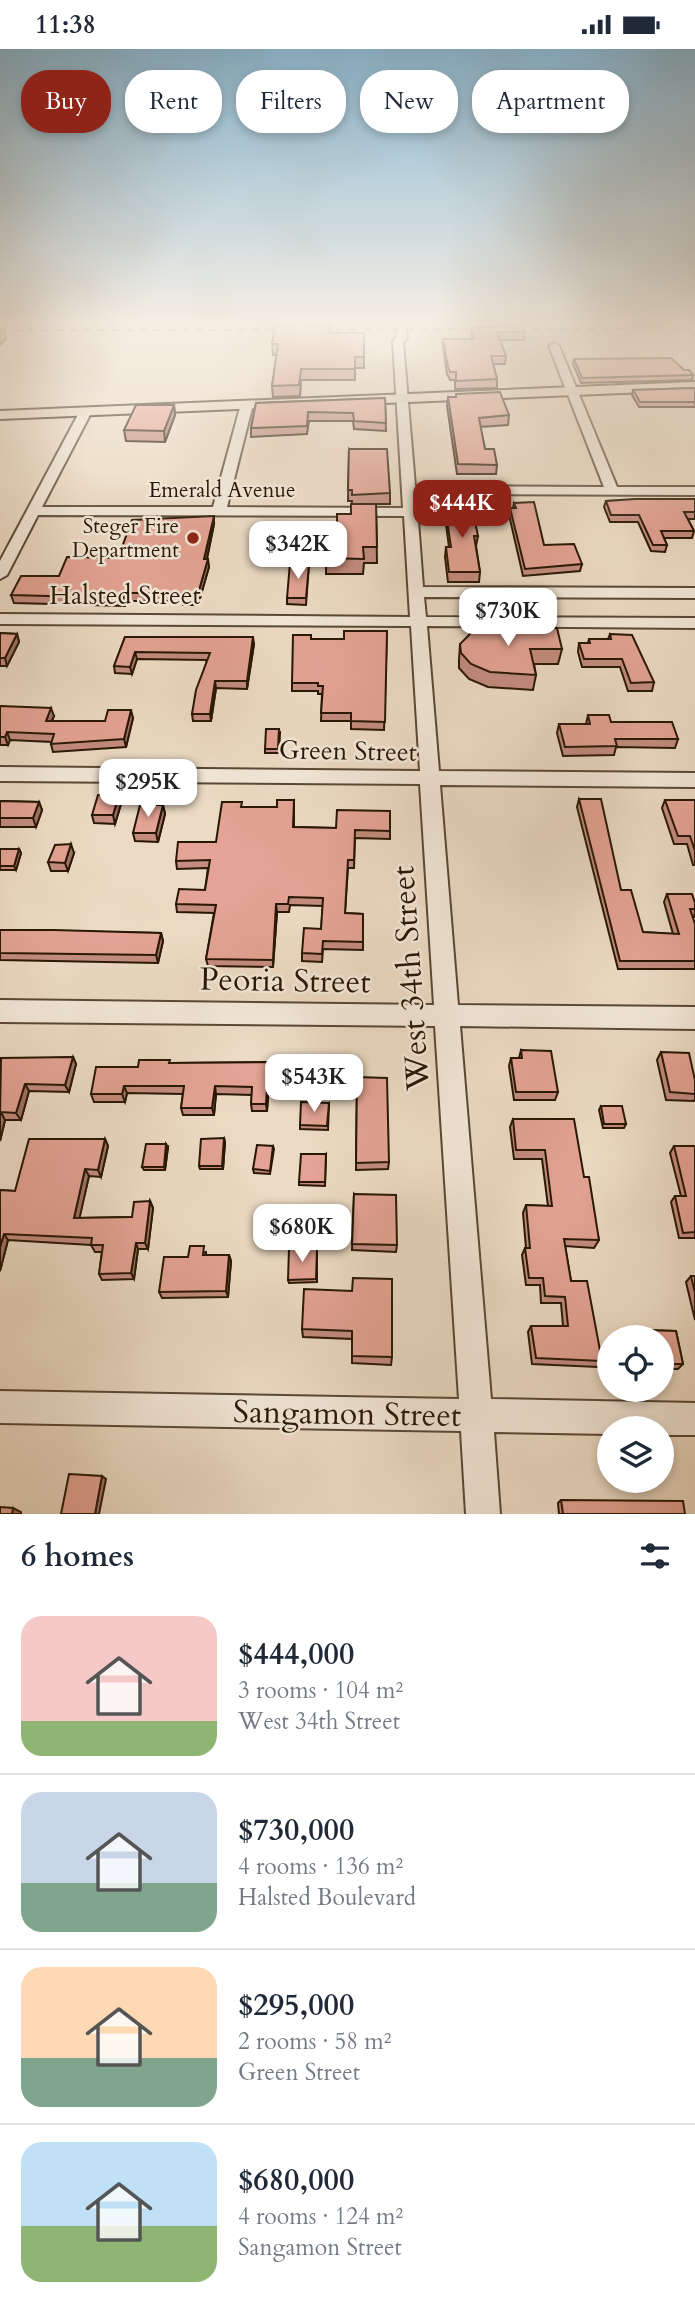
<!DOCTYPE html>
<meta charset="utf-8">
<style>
:root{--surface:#fff;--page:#f2f2f3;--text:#1f2937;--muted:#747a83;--line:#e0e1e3;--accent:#8f2418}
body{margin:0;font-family:Cardo,serif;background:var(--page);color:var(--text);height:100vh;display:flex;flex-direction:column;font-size:26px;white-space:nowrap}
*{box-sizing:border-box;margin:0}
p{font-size:23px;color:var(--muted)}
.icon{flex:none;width:38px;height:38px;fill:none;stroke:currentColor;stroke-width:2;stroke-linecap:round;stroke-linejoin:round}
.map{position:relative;height:1465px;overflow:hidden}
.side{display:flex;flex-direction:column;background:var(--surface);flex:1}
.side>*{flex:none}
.guide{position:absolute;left:21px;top:21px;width:654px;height:63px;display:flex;gap:14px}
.controls{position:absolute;left:597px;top:1276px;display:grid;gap:14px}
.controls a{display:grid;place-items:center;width:77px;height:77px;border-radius:50%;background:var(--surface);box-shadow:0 4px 10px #0003;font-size:35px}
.price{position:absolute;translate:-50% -60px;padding:0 16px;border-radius:14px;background:#fff;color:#222;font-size:23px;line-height:46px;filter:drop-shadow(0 2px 4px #0008)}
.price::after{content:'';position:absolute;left:50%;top:42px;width:21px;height:16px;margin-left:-10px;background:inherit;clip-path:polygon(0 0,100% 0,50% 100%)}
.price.active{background:var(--accent);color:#fff}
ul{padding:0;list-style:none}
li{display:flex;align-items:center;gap:21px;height:175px;padding:0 21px}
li+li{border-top:2px solid var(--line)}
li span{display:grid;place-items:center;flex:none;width:196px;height:140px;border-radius:21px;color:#555}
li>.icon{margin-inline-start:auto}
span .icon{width:84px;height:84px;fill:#fffc;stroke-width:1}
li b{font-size:30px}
h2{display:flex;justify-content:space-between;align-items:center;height:84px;padding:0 21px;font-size:30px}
.chip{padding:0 24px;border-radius:28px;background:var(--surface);box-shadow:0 4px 10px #0003;font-size:24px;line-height:63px}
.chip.active{background:var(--accent);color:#fff}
.status{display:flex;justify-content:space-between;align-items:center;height:49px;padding:0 35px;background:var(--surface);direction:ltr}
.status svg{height:19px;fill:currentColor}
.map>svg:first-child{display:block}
</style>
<div class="status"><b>11:38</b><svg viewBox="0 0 49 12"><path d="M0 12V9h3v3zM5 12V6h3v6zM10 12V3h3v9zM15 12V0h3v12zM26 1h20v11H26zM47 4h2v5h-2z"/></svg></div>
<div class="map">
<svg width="695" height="1465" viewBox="0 0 695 1465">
<rect width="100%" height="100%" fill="#ecdbc4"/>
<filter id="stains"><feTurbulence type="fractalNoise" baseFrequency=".00286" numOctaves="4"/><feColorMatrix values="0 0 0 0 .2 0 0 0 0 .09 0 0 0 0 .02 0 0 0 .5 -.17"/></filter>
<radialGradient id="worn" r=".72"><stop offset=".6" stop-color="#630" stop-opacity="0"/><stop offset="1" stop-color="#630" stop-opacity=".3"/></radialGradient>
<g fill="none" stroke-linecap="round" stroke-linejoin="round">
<g stroke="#594835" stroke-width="4">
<g id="minor">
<path d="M396,277H406L407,289L403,293L415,437L604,438L549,297L554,294L559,297L617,438H695V446L416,445L423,538L695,539V549L424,548L426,568L695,569V579L427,577L439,722L695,724V738L440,736L458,956L695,958V980L460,977L491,1350L695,1354V1386H662V1379H609V1385L494,1383L500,1465H466L461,1382L0,1374V1342L459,1350L435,977L0,973V951L434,956L420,735L0,732V718L420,722L411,577L0,575V565L410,568L404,467L38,466L7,526L0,530V512L80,362L86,359L92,362L42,458H213L241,355L247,352L253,355L227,458L403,459L393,292L397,288Z"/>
<path d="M686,277H695V285Z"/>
</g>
</g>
<g stroke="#281705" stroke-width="4">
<path id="major" d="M695,333V341L0,370V362Z"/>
</g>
<use href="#minor" fill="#f3e8d9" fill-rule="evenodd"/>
<use href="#major" fill="#ecdbc4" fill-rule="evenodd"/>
<path stroke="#281705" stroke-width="2.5" stroke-dasharray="7 7" stroke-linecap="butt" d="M0,281L695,280"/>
</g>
<g fill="#c48c7f" stroke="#281705" stroke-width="2">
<path d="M275,277H331L330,284H364V319H355V331H301L300,347L273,348L272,337L277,306H273L272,295Z"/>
<path d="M493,277H523L525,283L524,291H500L506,307L505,315H493L497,330V339L455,340V331H450L447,325L443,298V290H472L471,285V278H493Z"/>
<path d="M574,310L693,326L692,331L581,334L573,315Z"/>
<path d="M695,339V358H639L632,346L633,341Z"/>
<path d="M448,348L509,366L508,376L480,378L485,400L497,416L496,425H457L447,357Z"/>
<path d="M385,349L386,382L354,380L353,372H309L307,385L251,388V379L256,354Z"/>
<path d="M174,356L175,366L165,393L126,392L124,381Z"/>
<path d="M349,400L390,444V455H376L377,514H364L363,525H326V492H329L337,479L351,465L352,452H348Z"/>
<path d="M695,450V470H688L694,482L692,489H664L667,496L665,503L651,502L638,473H610L604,458L606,452Z"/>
<path d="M514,454L544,496L582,515L580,522L523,527L509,466L510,459H513Z"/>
<path d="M445,458L478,487L476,497L480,523L479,533H448L445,508L446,498H449L445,468Z"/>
<path d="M214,475L207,510L209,518L198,556H183L182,552H126L125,557L14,554L11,546Z"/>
<path d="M309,515L306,556L287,555V549Z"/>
<path d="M387,582L384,681L351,680V672H321L322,645H318V642H292V634L311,590H344Z"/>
<path d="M0,584L17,585L19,593L7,617H0Z"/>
<path d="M610,585L654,633L652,642H628L620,618H582L578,603L579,594H588L589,590H608Z"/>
<path d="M125,588L254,595L247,640L216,639L211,672H193L192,665L207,611L137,610L132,625L115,624L114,617Z"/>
<path d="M460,595L562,600L558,615H534L536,626L533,641L488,638L469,630L459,619V611Z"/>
<path d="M0,657L54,667L52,672H105L133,669L126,698L53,703L51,695L52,693L10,691L8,696H0Z"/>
<path d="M588,666L611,673L678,690L675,699L616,698L614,706L563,707L557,684L559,675H586Z"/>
<path d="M280,684L279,704H265V700Z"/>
<path d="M579,750L621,841L643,883L673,885L664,853L667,845L695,854V864L694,868H692L695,875V920H618L577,758Z"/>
<path d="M294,751V778L336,779L390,762V790L355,789L354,819H348L345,864L363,865V901L323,900L322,913L302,912V904L321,880L323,857L290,856L289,863H277L273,918L208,917L206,910L214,864L177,863L176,855L205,841L208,819L177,820L176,812L216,793L242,758H277Z"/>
<path d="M665,751H695V816H693L687,795H674L662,759Z"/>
<path d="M0,752L39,753L42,761L36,778H0Z"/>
<path d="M121,755L115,775L94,774L92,766Z"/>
<path d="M163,756L165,765L158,793L135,792L133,784Z"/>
<path d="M0,800H19L21,804L16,821H0Z"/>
<path d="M74,804L68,822H51L48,813Z"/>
<path d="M0,881L161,884L163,892L158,914L0,911Z"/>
<path d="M521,1001L558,1043L555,1051H514L509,1017L511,1009H519Z"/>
<path d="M661,1003L695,1031V1050L694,1052L666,1051L657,1011Z"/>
<path d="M73,1008L76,1015L69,1043L29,1042L21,1071H5L0,1092V1011Z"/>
<path d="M269,1013L270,1021L267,1062H252L251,1055L252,1046L216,1045L214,1066H183L181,1059L183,1045L127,1044L125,1053H94L91,1045L138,1018L171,1014Z"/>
<path d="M357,1028L389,1113L388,1120L356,1121Z"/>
<path d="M329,1054L328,1081L300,1080V1076Z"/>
<path d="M601,1057L626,1075L624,1079H603L599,1061Z"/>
<path d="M513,1070L584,1128L599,1191L594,1199L565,1197L571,1232L602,1312L598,1318L532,1315L528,1283L531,1277H563L561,1254H541L540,1236H526L522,1206L525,1199H526L523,1164L526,1156L548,1157L542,1110H514L510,1078Z"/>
<path d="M224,1089L225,1093L223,1120H200L199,1117Z"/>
<path d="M105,1090L108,1097L101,1128L89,1127L79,1169L132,1168L150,1152L153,1159L148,1200H138L134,1230L102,1231L99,1225L102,1203H95L91,1196L8,1191L0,1222V1141L15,1142Z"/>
<path d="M273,1097L274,1100L270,1125L254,1124L253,1120Z"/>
<path d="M674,1097H695V1189H679L671,1153L675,1147H681L670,1104Z"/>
<path d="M168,1098L165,1121H144L142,1118Z"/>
<path d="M326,1105L325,1137L299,1136V1133Z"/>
<path d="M354,1145L397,1196L396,1203L352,1201Z"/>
<path d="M317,1200V1233L289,1234L288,1231Z"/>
<path d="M206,1203V1206H229L231,1212L228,1248L162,1249L159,1243L188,1208Z"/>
<path d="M691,1227H695V1271L686,1233Z"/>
<path d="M352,1242L392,1308L391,1316L352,1314V1290L303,1288L302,1280Z"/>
<path d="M645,1281L676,1282L683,1315L678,1320H662V1288H641V1286Z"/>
<path d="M561,1451L685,1465H559L558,1454Z"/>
</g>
<g fill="#a07268" stroke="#281705" stroke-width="2">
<path d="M3,280L6,290L0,296V284Z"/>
<path d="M174,356L175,366L165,393L164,382Z"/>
<path d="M214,467V475L205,518L204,510Z"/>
<path d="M208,510L209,518L198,556L197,548Z"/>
<path d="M124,544L126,552L125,557L123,549Z"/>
<path d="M17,585L19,593L7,617L5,609Z"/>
<path d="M253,588L254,595L247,640V632Z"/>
<path d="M135,603L137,610L132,625L130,618Z"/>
<path d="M215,632L216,639L211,672L210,665Z"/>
<path d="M51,659L54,667L48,680L46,672Z"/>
<path d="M131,661L133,669L126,698L124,690Z"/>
<path d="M7,683L10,691L8,696L5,688Z"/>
<path d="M119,746L121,755L115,775L113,766Z"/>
<path d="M39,753L42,761L36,778L33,769Z"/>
<path d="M163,756L165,765L158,793L156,784Z"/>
<path d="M71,795L74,804L68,822L65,814Z"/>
<path d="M19,800L21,804L16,821L14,817Z"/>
<path d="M276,855L277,863L273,918V911Z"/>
<path d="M161,884L163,892L158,914L156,906Z"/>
<path d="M73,1008L76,1015L69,1043L65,1036Z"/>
<path d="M269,1013L270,1021L267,1062L266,1055Z"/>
<path d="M25,1035L29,1042L21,1071L16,1064Z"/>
<path d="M124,1037L127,1044L125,1053L122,1045Z"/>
<path d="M215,1037L216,1045L214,1066L212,1059Z"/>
<path d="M1,1063L5,1071L0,1092V1067Z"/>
<path d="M224,1089L225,1093L223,1120L222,1117Z"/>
<path d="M105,1090L108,1097L101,1128L98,1121Z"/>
<path d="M166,1095L168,1098L165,1121L164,1118Z"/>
<path d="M85,1120L89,1127L78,1176L74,1169Z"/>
<path d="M150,1152L153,1159L148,1200L145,1194Z"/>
<path d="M4,1185L8,1191L0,1222V1198Z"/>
<path d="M136,1194L138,1200L134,1230L131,1224Z"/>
<path d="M229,1206L231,1212L228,1248L226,1242Z"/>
<path d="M102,1427L106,1430L99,1465H95Z"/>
<path d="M13,1459L21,1463V1465H12Z"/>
</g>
<g fill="#e4a394" stroke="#281705" stroke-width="2">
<path d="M275,277H330L329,284H364V308H355V320H301L299,336L272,337L278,295H272Z"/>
<path d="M495,277H523L525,283H497L506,307H491L497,330L456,332V323H450L448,317L443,290H474L471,278H495Z"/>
<path d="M671,309L684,321H689L693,326L582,329L574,310Z"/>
<path d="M695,339V353H640L633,341Z"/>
<path d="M500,343L509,366L479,369L485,400H494L497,416L458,415L448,348H456V345Z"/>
<path d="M385,349L386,374L354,372L353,364L308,363L307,377L251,379L256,354Z"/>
<path d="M136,356H174L164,382L124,381Z"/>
<path d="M349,400H387L390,444L352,446V441H348Z"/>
<path d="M635,450H695V463H684L694,482H661L667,496H653L639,466H611L606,452Z"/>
<path d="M534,453L544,496L574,495L582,515L525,520L510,459H516L514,454Z"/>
<path d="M351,455H376L377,498H363L364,510L325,509L326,492H329L330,479H337V465H351Z"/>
<path d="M445,458H472L478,487H474L480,523H449L446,498H451Z"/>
<path d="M214,467L204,510H208L197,548H182L183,544H124L123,549L11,546L21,527H59L67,508L118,509L132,471Z"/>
<path d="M290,514L309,515L306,549H287Z"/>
<path d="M490,579H557L562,600H530L536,626L490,623L471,615L461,604L460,595L472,583Z"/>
<path d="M344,582H387L385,673L351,672V664H321L323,637H318V634H292L293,586H311V590H344Z"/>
<path d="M0,584L17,585L5,609H0Z"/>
<path d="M610,585L632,586L654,633L631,634L622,610H584L579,594H590L589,590H611Z"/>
<path d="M125,588H253L247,632H215L210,665H192L196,641L210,604L135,603L130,618L114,617Z"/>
<path d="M0,657L51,659L46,672H105L108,661H131L124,690L51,695L54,685L7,683L5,688H0Z"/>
<path d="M588,666H609L611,673H672L678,690H615L617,697L565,698L559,675H590Z"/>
<path d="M266,680H279L278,700H265Z"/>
<path d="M98,746H119L113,766H92Z"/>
<path d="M579,750H601L621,841H631L643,883L679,885L667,845H692L695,854V860H690L695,875V912H620Z"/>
<path d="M277,751H294L293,778L336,779L337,761L390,762V782L355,781L354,811H348L345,864L363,865V893L323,892L322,905L302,904L304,879L321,880L323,849L289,848L288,855H276L273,911L206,910L216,856L176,855L179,840L205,841L210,811L176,812L178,793H216L222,753H242L241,758H277Z"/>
<path d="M665,751H695V802L690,787H678Z"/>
<path d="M0,752L39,753L33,769H0Z"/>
<path d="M140,756H163L156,784H133Z"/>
<path d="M71,795L65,814L48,813L55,796Z"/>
<path d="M0,800H19L14,817H0Z"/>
<path d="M0,881H54L161,884L156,906L0,904Z"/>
<path d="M521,1001L551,1002L558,1043H516L511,1009H522Z"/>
<path d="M661,1003L689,1004L695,1031V1045L670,1043Z"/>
<path d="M73,1008L65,1036L25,1035L16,1064L1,1063L0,1067L1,1009Z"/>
<path d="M139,1011H170L169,1014L269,1013L266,1055H251L252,1038L215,1037L212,1059H181L184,1037H124L122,1045H91L96,1018H138Z"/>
<path d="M357,1028L387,1029L389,1113L356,1114Z"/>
<path d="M301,1053L329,1054L327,1077L300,1076Z"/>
<path d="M601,1057H622L626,1075H604Z"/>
<path d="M513,1070H574L584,1128H589L599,1191L564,1190L571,1232H587L602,1312L536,1309L531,1277H568L565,1248L545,1247L543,1229H529L525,1199H530L526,1156L552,1157L545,1101H516Z"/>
<path d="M224,1089L222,1117H199L201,1090Z"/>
<path d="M29,1090H105L98,1121L85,1120L74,1169L132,1168L134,1153L150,1152L145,1194H136L131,1224L99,1225L103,1196H91L92,1189L4,1185L0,1198V1141L15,1142Z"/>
<path d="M146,1095H166L164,1118H142Z"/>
<path d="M257,1096L273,1097L270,1122L253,1120Z"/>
<path d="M674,1097H695V1183L683,1184L675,1147H686Z"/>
<path d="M301,1105H326L325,1133H299Z"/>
<path d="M354,1145L396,1146L397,1196L352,1195Z"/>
<path d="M190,1197H204L203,1206H229L226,1242L159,1243L164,1208H188Z"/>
<path d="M289,1200H317L316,1230L288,1231Z"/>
<path d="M691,1227H695V1244Z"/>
<path d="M353,1229L392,1230V1308L352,1307V1282L302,1280L304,1240L352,1242Z"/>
<path d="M645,1281L676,1282L683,1315H662V1288H647Z"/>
<path d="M69,1425L102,1427L95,1465H61Z"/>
<path d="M561,1451L683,1452L685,1465H563Z"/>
<path d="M0,1458L13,1459L12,1465H0Z"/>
</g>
<linearGradient id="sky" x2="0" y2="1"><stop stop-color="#88b7d3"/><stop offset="0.57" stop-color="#f6efe4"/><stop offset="1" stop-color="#f6efe4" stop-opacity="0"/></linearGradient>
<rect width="695" height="482" fill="url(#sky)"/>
<circle fill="#8f2418" stroke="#f3e8d9" stroke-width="2.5" cx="193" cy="489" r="7"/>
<g text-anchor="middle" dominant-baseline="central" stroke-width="5" stroke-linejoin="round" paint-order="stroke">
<g font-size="21" fill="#281705" stroke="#f3e8d9">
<text x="222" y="441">Emerald Avenue</text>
</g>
<g font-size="21" fill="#281705" stroke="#f3e8d9" text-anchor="end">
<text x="179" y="477">Steger Fire<tspan x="179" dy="24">Department</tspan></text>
</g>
<g font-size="26" fill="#281705" stroke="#f3e8d9">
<text x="125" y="546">Halsted Street</text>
<text transform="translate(348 702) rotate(1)">Green Street</text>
</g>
<g font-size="32" fill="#281705" stroke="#f3e8d9">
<text transform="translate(411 929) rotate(-94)">West 34th Street</text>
<text transform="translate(285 932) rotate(1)">Peoria Street</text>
<text transform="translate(347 1365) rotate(1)">Sangamon Street</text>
</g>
</g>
<rect width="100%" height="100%" filter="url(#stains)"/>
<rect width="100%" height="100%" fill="url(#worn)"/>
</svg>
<div class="controls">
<a><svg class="icon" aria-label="locate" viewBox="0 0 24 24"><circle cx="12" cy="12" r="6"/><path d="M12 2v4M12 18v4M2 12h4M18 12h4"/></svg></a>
<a><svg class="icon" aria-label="layers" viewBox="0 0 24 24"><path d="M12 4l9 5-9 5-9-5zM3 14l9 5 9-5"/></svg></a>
</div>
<b class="price active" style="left:462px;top:491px">$444K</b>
<b class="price" style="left:298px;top:532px">$342K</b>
<b class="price" style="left:508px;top:599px">$730K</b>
<b class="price" style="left:148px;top:770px">$295K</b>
<b class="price" style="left:314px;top:1065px">$543K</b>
<b class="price" style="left:302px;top:1215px">$680K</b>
<div class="guide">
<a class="chip active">Buy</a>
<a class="chip">Rent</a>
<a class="chip">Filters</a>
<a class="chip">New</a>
<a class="chip">Apartment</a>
</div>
</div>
<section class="side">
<h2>6 homes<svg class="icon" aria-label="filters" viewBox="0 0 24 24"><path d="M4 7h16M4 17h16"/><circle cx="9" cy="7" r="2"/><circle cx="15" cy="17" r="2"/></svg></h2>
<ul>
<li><span style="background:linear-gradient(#f6c9c9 75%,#8fb573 0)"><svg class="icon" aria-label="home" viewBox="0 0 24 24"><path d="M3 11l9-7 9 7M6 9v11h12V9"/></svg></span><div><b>$444,000</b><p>3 rooms · 104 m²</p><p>West 34th Street</p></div></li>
<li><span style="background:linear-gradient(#c9d6e8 65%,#7fa58c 0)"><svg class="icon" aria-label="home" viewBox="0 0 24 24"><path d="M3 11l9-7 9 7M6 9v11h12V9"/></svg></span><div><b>$730,000</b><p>4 rooms · 136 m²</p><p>Halsted Boulevard</p></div></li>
<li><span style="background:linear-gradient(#ffd9b3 65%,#7fa58c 0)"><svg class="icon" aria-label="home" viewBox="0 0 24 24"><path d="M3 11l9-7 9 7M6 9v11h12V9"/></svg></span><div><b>$295,000</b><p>2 rooms · 58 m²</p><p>Green Street</p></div></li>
<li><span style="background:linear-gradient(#bfe0f5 60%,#8fb573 0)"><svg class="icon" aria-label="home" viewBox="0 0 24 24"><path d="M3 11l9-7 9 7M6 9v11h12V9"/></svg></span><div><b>$680,000</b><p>4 rooms · 124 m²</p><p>Sangamon Street</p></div></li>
</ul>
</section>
